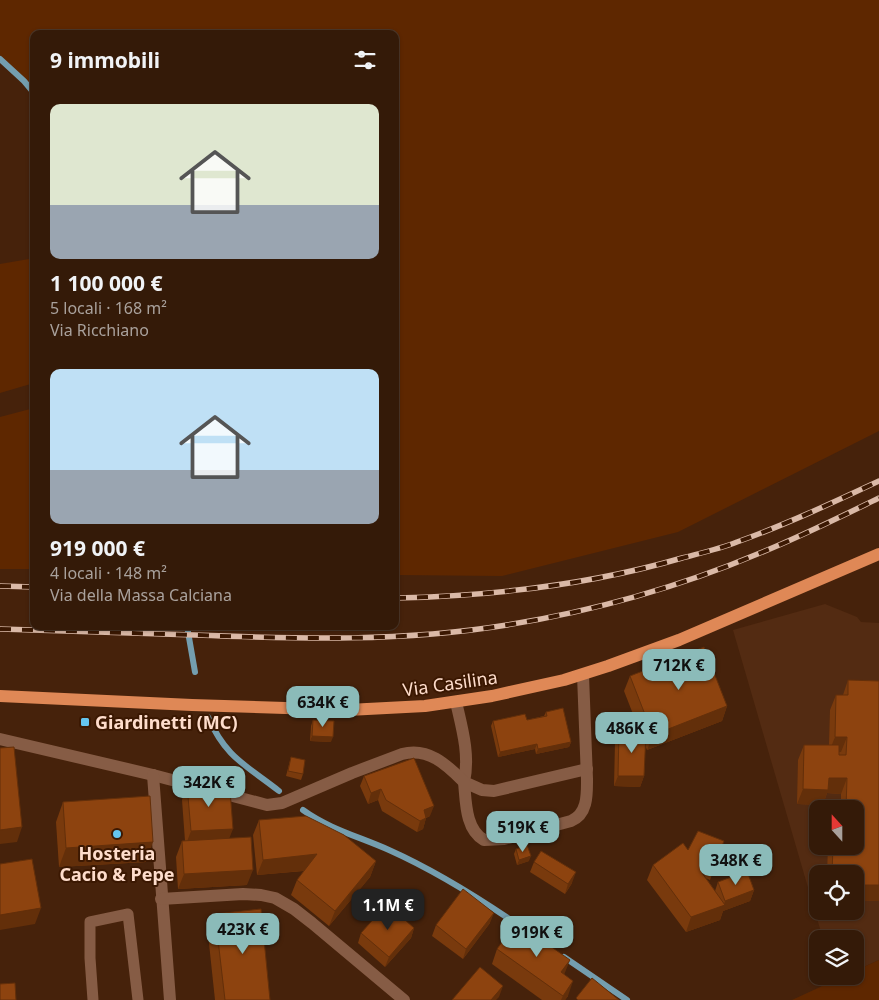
<!DOCTYPE html>
<html lang="it">
<meta charset="utf-8">
<style>
:root{--surface:#341a08;--page:#3f2716;--text:#f1f3f6;--muted:#a9a19c;--line:#4e3829;--accent:#8bbbb9}
body{margin:0;font-family:"Noto Sans",sans-serif;background:var(--page);color:var(--text);height:100vh;display:flex;flex-direction:column;font-size:19px;white-space:nowrap}
*{box-sizing:border-box;margin:0}
p{font-size:16px;color:var(--muted)}
.icon{flex:none;width:28px;height:28px;fill:none;stroke:currentColor;stroke-width:2;stroke-linecap:round;stroke-linejoin:round}
.map{position:relative;flex:1;overflow:hidden}
.sheet{position:absolute;left:30px;top:30px;width:369px;height:600px;display:flex;flex-direction:column;background:var(--surface);border-radius:10px;box-shadow:0 1px 4px #0004,0 0 0 1px var(--line)}
.sheet>*{flex:none}
.needle{width:32px;rotate:339deg}
.tools{position:absolute;left:809px;top:800px;display:grid;gap:10px}
.tools a{display:grid;place-items:center;width:55px;height:55px;border-radius:10px;background:var(--surface);box-shadow:0 1px 4px #0004,0 0 0 1px var(--line);font-size:25px}
.price{position:absolute;translate:-50% -42px;padding:0 11px;border-radius:10px;background:var(--accent);color:#111;font-size:16px;line-height:32px;filter:drop-shadow(0 1px 2px #0008)}
.price::after{content:'';position:absolute;left:50%;top:30px;width:15px;height:11px;margin-left:-8px;background:inherit;clip-path:polygon(0 0,100% 0,50% 100%)}
.price.selected{background:#222;color:#fff}
ul{padding:0;list-style:none}
li{display:grid;align-content:center;gap:10px;height:265px;padding:0 20px}
li span{display:grid;place-items:center;height:155px;border-radius:10px;color:#555}
li>.icon{margin-inline-start:auto}
span .icon{width:90px;height:90px;fill:#fffc;stroke-width:1}
li b{font-size:21px}
h2{display:flex;justify-content:space-between;align-items:center;height:60px;padding:0 20px;font-size:21px}
.map>svg:first-child{display:block}
</style>
<div class="map">
<svg width="879" height="1000" viewBox="0 0 879 1000">
<rect width="100%" height="100%" fill="#46220b"/>
<path fill="#532b12" fill-rule="evenodd" d="M825,604L857,617L861,622L879,623V960L855,971V939H823L733,630ZM818,809H855V846H818ZM818,874H855V911H818Z"/>
<g fill="#5e2700">
<path d="M0,0H879V431L678,532L502,576L395,575V34H34V96L8,67L0,55Z"/>
<path d="M29,259L34,281V383L0,393V264Z"/>
<path d="M34,408V569H0V417Z"/>
<path d="M879,960V1000H792L844,976H855V971Z"/>
</g>
<g fill="none" stroke-linecap="round" stroke-linejoin="round">
<g stroke="#749eaf" stroke-width="6">
<path d="M0,59L24,81L34,93"/>
<path d="M187,626L195,672"/>
<path d="M208,717C226,758 246,765 279,791"/>
<path d="M303,810C329,829 360,837 389,850C436,871 479,898 521,927"/>
<path d="M564,957L627,1000"/>
</g>
<path stroke="#865c45" stroke-width="11" d="M93,1000L90,958V922L128,914L138,1000"/>
<g stroke="#865c45" stroke-width="12">
<path d="M456,702C462,728 470,755 464,782L482,790L494,791L587,769"/>
<path d="M0,739L153,775L267,805L282,803L352,773L402,754C428,747 446,764 464,782C466,801 465,829 484,840L504,839L571,821C588,814 587,794 587,779L583,675"/>
<path d="M153,775L170,1000"/>
<path d="M161,899L243,894L261,895L275,898L294,909L312,923L404,1000"/>
</g>
<path stroke="#df8856" stroke-width="12" d="M0,696L192,705L348,710L425,706L492,696L564,680L608,666L679,640L879,554"/>
<g stroke="#dab9a7" stroke-width="5.5">
<g id="rail">
<path d="M0,586L34,587"/>
<path d="M395,598C492,596 589,585 682,558C701,553 719,549 737,542C785,525 832,503 879,481"/>
<path d="M0,629C65,631 130,633 195,635C300,639 402,642 507,625C594,611 679,587 760,553C800,537 840,517 879,498"/>
</g>
</g>
<use href="#rail" stroke="#3b1802" stroke-width="4" stroke-dasharray="11" stroke-linecap="butt"/>
</g>
<g fill="#793a0d">
<path d="M630,676L727,706L722,721L647,750L645,745L644,776L640,787L614,786L615,742L619,731L640,732L624,691Z"/>
<path d="M848,680L879,681V901L855,900V874H827L828,846H855V809H841V794L827,793L823,805L797,804L798,760L804,745H829L830,710L836,695H843Z"/>
<path d="M546,712L571,742L569,747L536,754L535,749L498,757L491,726L493,721L527,720L544,716Z"/>
<path d="M313,720L331,742L310,741L311,726Z"/>
<path d="M291,757L303,774L301,780L286,776Z"/>
<path d="M364,776L430,816L426,818L423,829L417,832L382,811L378,800L368,804L360,786Z"/>
<path d="M187,785L210,791L229,838L247,885L178,889L176,857L182,841H185L182,800Z"/>
<path d="M63,802L146,862L59,867L56,822Z"/>
<path d="M259,820L376,861L370,877L329,926L291,895L297,880L304,871L257,875L253,835Z"/>
<path d="M724,841L710,880L706,878L715,891L718,882L754,890L750,901L723,911L720,920L686,932L647,880L653,865L688,850Z"/>
<path d="M516,849L529,861L517,865L514,854Z"/>
<path d="M534,862L572,883L565,894L530,872Z"/>
<path d="M215,914L270,1000H215L208,934Z"/>
<path d="M490,923L463,959L432,936L436,925Z"/>
<path d="M414,928L411,938L385,967L358,943L361,933Z"/>
<path d="M497,949L565,975L568,996L565,1000H542L492,964Z"/>
</g>
<g fill="#632f0a">
<path d="M727,706L722,721L647,750L653,735Z"/>
<path d="M312,736L333,737L331,742L310,741Z"/>
<path d="M835,737H847L841,752H829Z"/>
<path d="M571,742L569,747L536,754L538,749Z"/>
<path d="M537,744L535,749L498,757L500,752Z"/>
<path d="M618,776H644L640,787L614,786Z"/>
<path d="M829,778H847L841,794L827,793L823,805L797,804L803,789Z"/>
<path d="M381,789L378,800L368,804L371,793Z"/>
<path d="M434,806L430,816L420,820L424,810Z"/>
<path d="M426,818L423,829L417,832L420,821Z"/>
<path d="M22,827L17,842L0,844V830Z"/>
<path d="M233,829L227,844L185,847L191,831Z"/>
<path d="M153,842L146,862L59,867L66,848Z"/>
<path d="M317,854L312,870L257,875L263,860Z"/>
<path d="M531,856L529,861L517,865L519,860Z"/>
<path d="M376,861L370,877L329,926L335,911Z"/>
<path d="M710,862L704,877L702,873Z"/>
<path d="M253,870L247,885L178,889L184,874Z"/>
<path d="M576,872L572,883L565,894L568,884Z"/>
<path d="M855,885H879V901L855,900Z"/>
<path d="M754,890L750,901L723,911L720,920L686,932L691,917L724,905L725,901Z"/>
<path d="M41,908L35,924L0,930V915Z"/>
<path d="M494,913L490,923L463,959L466,949Z"/>
<path d="M414,928L411,938L385,967L389,957Z"/>
<path d="M570,960L564,975L561,972Z"/>
<path d="M573,981L568,996L565,1000H561L563,996Z"/>
<path d="M503,986L499,997L496,1000H491Z"/>
</g>
<g fill="#8d430f" stroke="#632f0a">
<path d="M704,647L727,706L653,735L630,676Z"/>
<path d="M848,680L879,681V885H855V874H832L833,846H855V809H846L847,778H829L828,790L803,789L804,745H839V755H846L847,737H835L836,695H848Z"/>
<path d="M563,708L571,742L538,749L537,744L500,752L493,721L525,714L527,720L547,716L546,712Z"/>
<path d="M313,720L334,721L333,737L312,736Z"/>
<path d="M619,731L646,732L644,776H618Z"/>
<path d="M14,747L22,827L0,830V748Z"/>
<path d="M291,757L305,760L303,774L288,771Z"/>
<path d="M414,758L434,806L424,810L426,818L420,821L386,800L381,789L371,793L364,776Z"/>
<path d="M209,783L210,791L230,790L233,829L191,831L187,785Z"/>
<path d="M150,796L153,842L66,848L63,802Z"/>
<path d="M306,816L344,835L376,861L335,911L297,880L317,854L263,860L259,820Z"/>
<path d="M698,831L724,841L715,864L710,862L702,873L725,905L691,917L653,865L683,843L688,850Z"/>
<path d="M251,837L253,870L184,874L182,841Z"/>
<path d="M527,845L531,856L519,860L516,849Z"/>
<path d="M541,851L576,872L568,884L534,862Z"/>
<path d="M32,859L41,908L0,915V864Z"/>
<path d="M747,871L754,890L725,901L718,882Z"/>
<path d="M463,889L494,913L466,949L436,925Z"/>
<path d="M387,904L414,928L389,957L361,933Z"/>
<path d="M261,909L270,1000H225L215,914Z"/>
<path d="M516,922L570,960L561,972L573,981L563,996L497,949Z"/>
<path d="M480,967L503,986L491,1000H452Z"/>
<path d="M592,978L619,1000H578L576,998Z"/>
<path d="M15,983L16,1000H0V984Z"/>
</g>
<g fill="#65c5ef" stroke="#3b1802" stroke-width="2">
<rect x="80" y="717" width="10" height="10" rx="2.5"/>
<circle cx="117" cy="834" r="5"/>
</g>
<g text-anchor="middle" dominant-baseline="central" stroke-width="4" stroke-linejoin="round" paint-order="stroke">
<g font-size="18" fill="#feddcc" stroke="#3b1802">
<text transform="translate(450 683) rotate(-8)">Via Casilina</text>
</g>
<g font-size="18" font-weight="bold" fill="#feddcc" stroke="#3b1802" text-anchor="start">
<text x="95" y="722">Giardinetti (MC)</text>
<text x="117" y="853" text-anchor="middle">Hosteria<tspan x="117" dy="21">Cacio &amp; Pepe</tspan></text>
</g>
</g>
</svg>
<div class="tools">
<a><svg class="needle" viewBox="-14 -14 28 28"><path d="M0-13l5 13h-10z" fill="#e53935"/><path d="M0 13l5-13h-10z" fill="#a9a19c"/></svg></a>
<a><svg class="icon" aria-label="locate" viewBox="0 0 24 24"><circle cx="12" cy="12" r="6"/><path d="M12 2v4M12 18v4M2 12h4M18 12h4"/></svg></a>
<a><svg class="icon" aria-label="layers" viewBox="0 0 24 24"><path d="M12 4l9 5-9 5-9-5zM3 14l9 5 9-5"/></svg></a>
</div>
<b class="price" style="left:679px;top:691px">712K €</b>
<b class="price" style="left:323px;top:728px">634K €</b>
<b class="price" style="left:632px;top:754px">486K €</b>
<b class="price" style="left:209px;top:808px">342K €</b>
<b class="price" style="left:523px;top:853px">519K €</b>
<b class="price" style="left:736px;top:886px">348K €</b>
<b class="price selected" style="left:388px;top:931px">1.1M €</b>
<b class="price" style="left:243px;top:955px">423K €</b>
<b class="price" style="left:537px;top:958px">919K €</b>
<section class="sheet">
<h2>9 immobili<svg class="icon" aria-label="filters" viewBox="0 0 24 24"><path d="M4 7h16M4 17h16"/><circle cx="9" cy="7" r="2"/><circle cx="15" cy="17" r="2"/></svg></h2>
<ul>
<li><span style="background:linear-gradient(#dfe7d0 65%,#9aa5b1 0)"><svg class="icon" aria-label="home" viewBox="0 0 24 24"><path d="M3 11l9-7 9 7M6 9v11h12V9"/></svg></span><div><b>1 100 000 €</b><p>5 locali · 168 m²</p><p>Via Ricchiano</p></div></li>
<li><span style="background:linear-gradient(#bfe0f5 65%,#9aa5b1 0)"><svg class="icon" aria-label="home" viewBox="0 0 24 24"><path d="M3 11l9-7 9 7M6 9v11h12V9"/></svg></span><div><b>919 000 €</b><p>4 locali · 148 m²</p><p>Via della Massa Calciana</p></div></li>
</ul>
</section>
</div>
